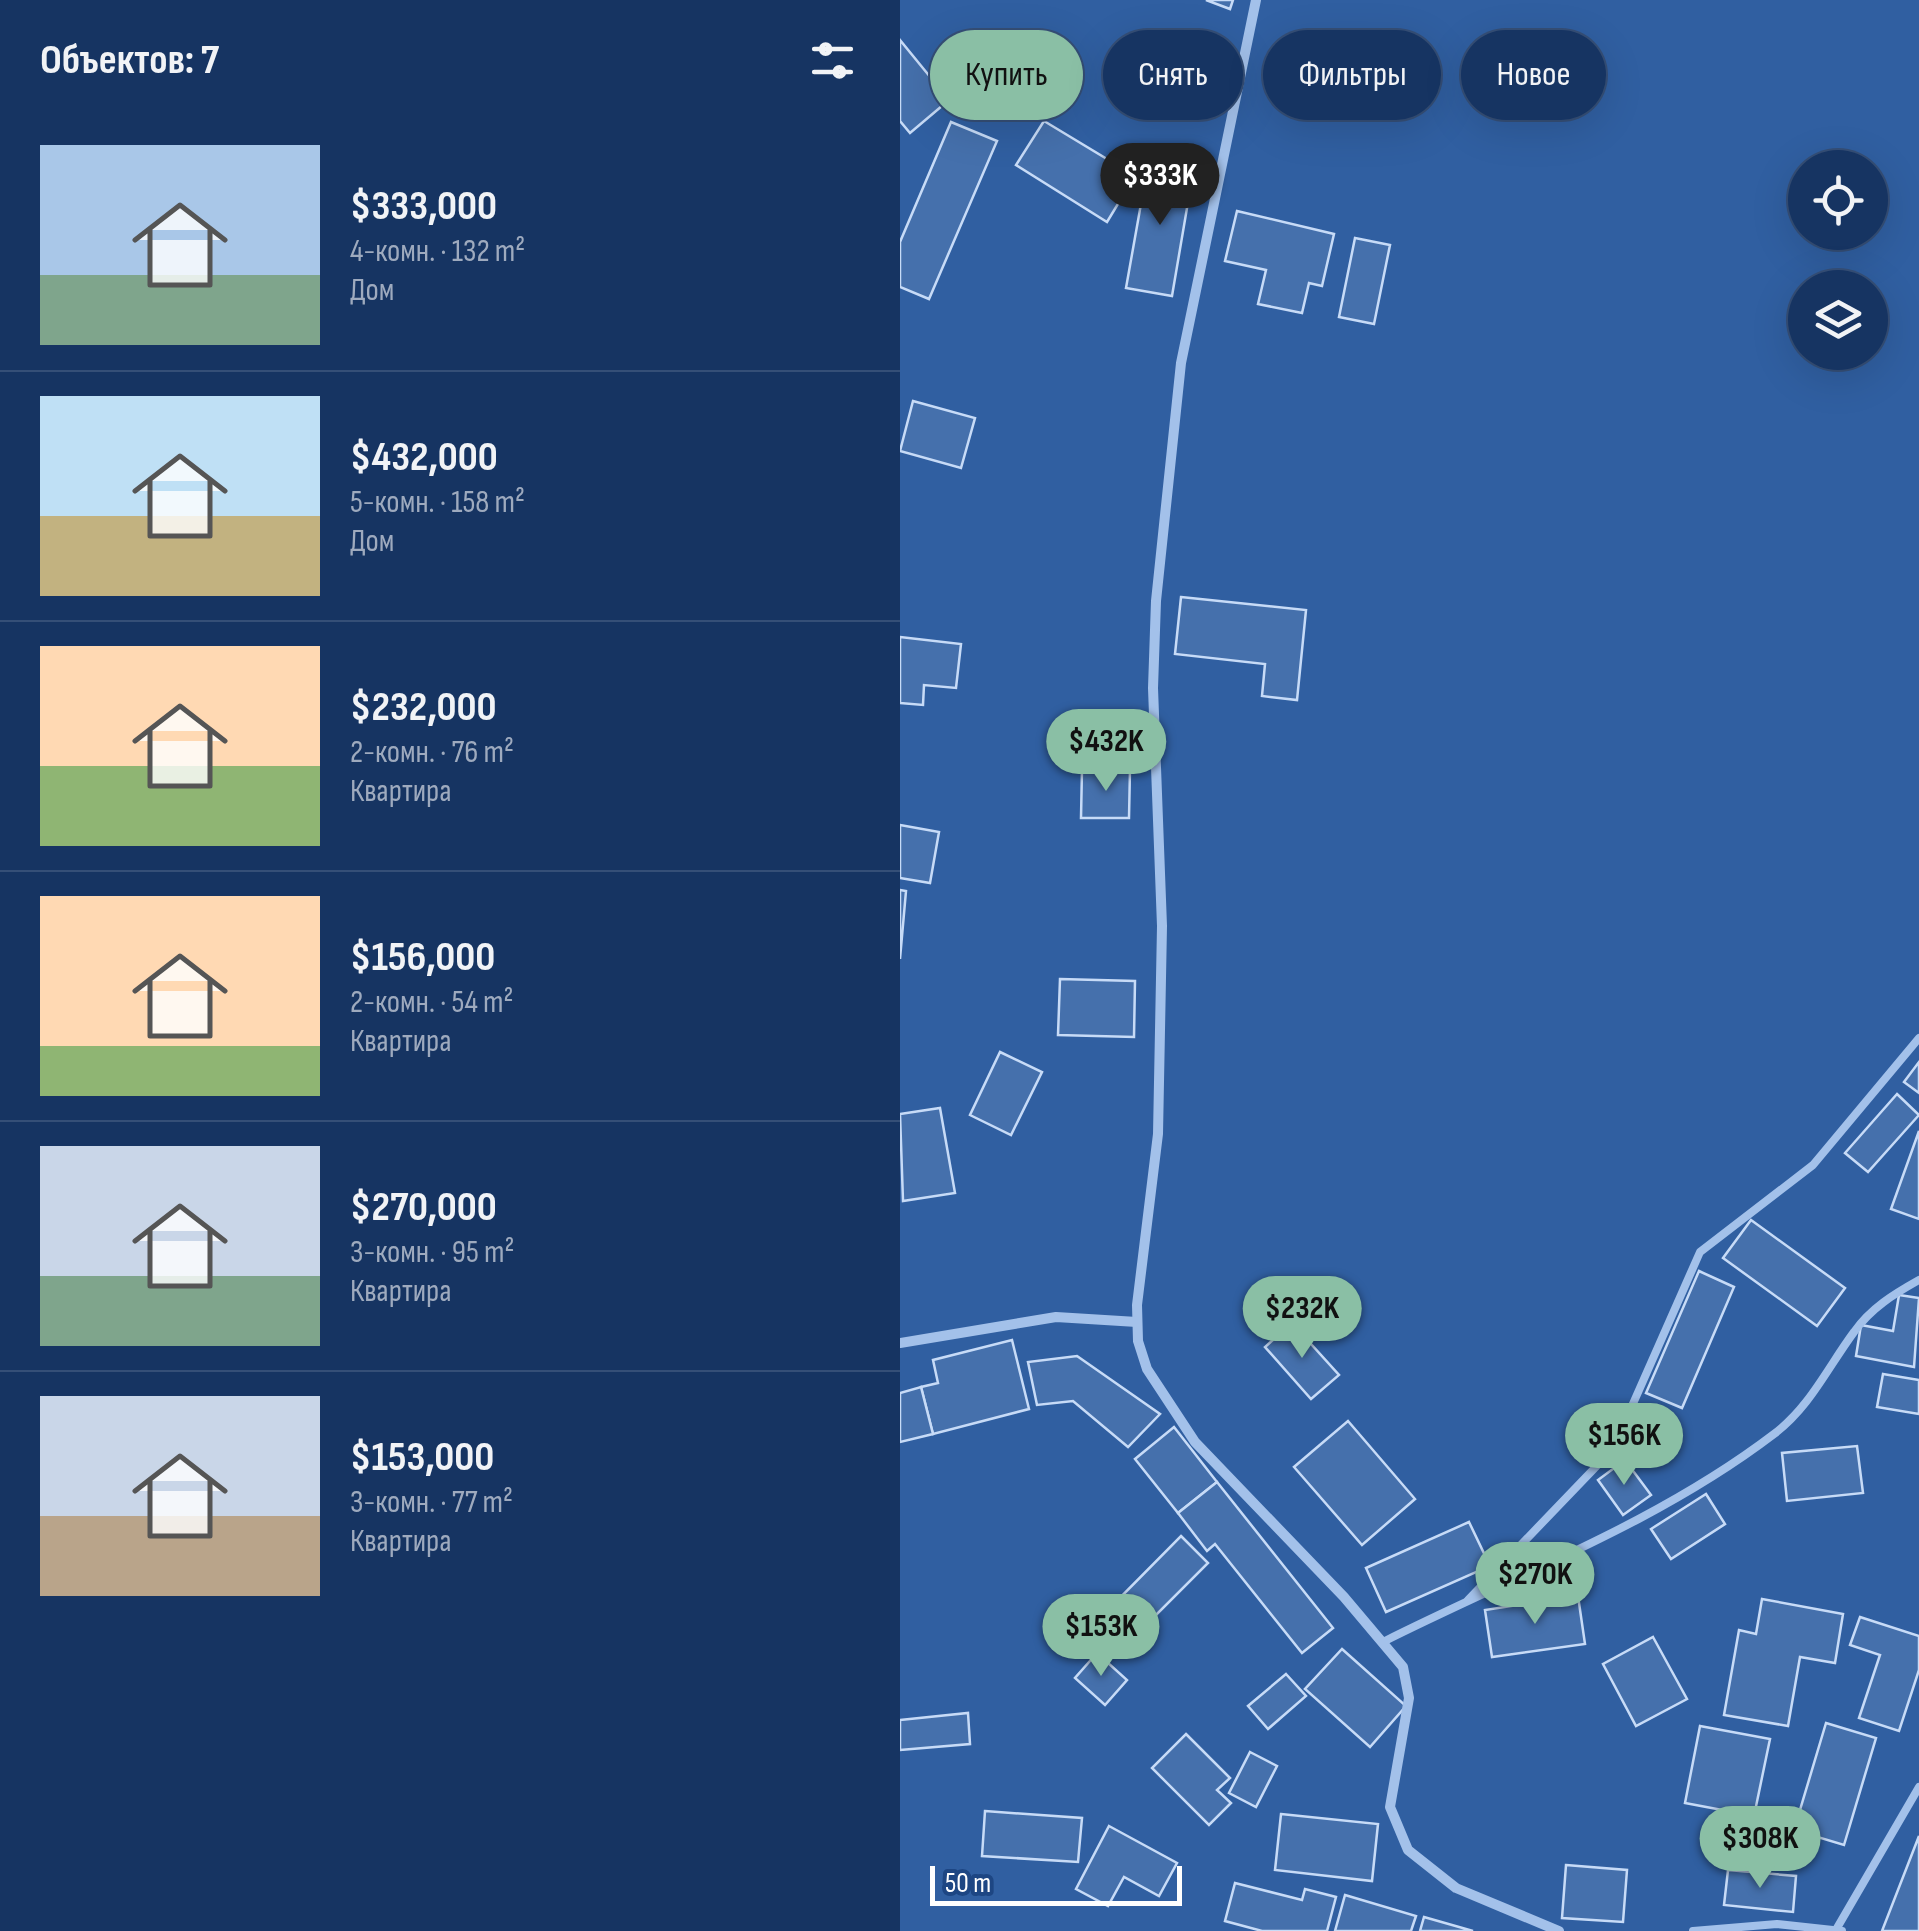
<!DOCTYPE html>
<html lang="ru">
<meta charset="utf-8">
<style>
:root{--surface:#163462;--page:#1f3c68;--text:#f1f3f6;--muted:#9eaabe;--line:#354f77;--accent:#8abfa5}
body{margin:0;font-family:"Sofia Sans Condensed",sans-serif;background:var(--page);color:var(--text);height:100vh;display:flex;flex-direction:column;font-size:38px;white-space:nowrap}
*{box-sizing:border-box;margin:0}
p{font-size:32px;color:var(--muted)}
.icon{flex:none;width:55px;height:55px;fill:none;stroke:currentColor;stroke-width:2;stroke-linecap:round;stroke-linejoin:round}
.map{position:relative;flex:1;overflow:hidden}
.details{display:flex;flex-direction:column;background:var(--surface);width:900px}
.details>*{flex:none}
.banner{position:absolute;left:30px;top:30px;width:838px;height:90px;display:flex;gap:20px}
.controls{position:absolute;left:888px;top:150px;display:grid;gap:20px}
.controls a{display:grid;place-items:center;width:100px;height:100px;border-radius:50%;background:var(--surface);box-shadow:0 10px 40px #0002,0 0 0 2px var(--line);font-size:50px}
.scale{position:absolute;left:30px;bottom:25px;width:252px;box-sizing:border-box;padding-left:10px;border:5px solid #fff;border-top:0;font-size:28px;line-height:35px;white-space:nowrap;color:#fff;-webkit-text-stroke:8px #1d4683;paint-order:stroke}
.price{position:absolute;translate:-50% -85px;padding:0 22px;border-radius:35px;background:var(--accent);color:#111;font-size:32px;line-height:65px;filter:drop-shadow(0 2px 5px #0008)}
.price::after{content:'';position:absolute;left:50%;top:60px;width:30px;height:22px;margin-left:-15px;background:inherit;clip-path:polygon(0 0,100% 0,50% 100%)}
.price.current{background:#222;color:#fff}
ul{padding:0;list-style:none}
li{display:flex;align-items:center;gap:30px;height:250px;padding:0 40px}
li+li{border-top:2px solid var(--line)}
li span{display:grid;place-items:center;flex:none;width:280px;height:200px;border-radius:0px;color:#555}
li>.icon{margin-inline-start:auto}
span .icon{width:120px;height:120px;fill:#fffc;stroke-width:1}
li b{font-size:42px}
h2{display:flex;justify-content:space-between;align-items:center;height:120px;padding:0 40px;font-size:42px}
.chip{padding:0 35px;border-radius:45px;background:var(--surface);box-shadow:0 10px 40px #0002,0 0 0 2px var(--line);font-size:35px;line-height:90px}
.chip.current{background:var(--accent);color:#111}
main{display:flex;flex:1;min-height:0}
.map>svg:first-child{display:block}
</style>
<main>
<section class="details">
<h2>Объектов: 7<svg class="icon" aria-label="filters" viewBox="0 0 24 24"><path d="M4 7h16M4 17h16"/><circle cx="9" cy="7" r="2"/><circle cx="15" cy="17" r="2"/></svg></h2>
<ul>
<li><span style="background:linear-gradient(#a9c7e8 65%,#7fa58c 0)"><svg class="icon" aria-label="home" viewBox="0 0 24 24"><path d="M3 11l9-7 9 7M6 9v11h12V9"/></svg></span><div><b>$333,000</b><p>4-комн. · 132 m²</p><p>Дом</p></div></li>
<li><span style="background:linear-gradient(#bfe0f5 60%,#c2b280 0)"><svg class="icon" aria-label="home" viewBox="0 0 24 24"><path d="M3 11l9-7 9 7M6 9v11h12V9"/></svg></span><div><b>$432,000</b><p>5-комн. · 158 m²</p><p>Дом</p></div></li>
<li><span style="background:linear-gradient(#ffd9b3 60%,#8fb573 0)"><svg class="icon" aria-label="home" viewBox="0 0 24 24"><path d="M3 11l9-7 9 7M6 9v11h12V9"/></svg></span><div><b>$232,000</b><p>2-комн. · 76 m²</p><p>Квартира</p></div></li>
<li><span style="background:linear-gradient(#ffd9b3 75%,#8fb573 0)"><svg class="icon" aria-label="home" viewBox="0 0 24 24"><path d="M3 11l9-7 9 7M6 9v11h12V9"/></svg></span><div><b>$156,000</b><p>2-комн. · 54 m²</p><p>Квартира</p></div></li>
<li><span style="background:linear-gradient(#c9d6e8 65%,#7fa58c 0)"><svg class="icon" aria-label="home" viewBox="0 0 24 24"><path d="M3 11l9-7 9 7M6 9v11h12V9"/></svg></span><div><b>$270,000</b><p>3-комн. · 95 m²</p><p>Квартира</p></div></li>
<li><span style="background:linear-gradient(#c9d6e8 60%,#b9a48a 0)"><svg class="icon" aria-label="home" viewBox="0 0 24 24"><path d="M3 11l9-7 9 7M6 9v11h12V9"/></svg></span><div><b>$153,000</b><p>3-комн. · 77 m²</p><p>Квартира</p></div></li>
</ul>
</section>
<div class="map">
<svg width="1019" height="1931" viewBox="0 0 1019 1931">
<rect width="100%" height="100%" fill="#1d4683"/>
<path fill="#305fa1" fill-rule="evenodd" d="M0,0H1019V1931H0ZM905,168H970V232H905ZM905,288H970V352H905Z"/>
<g fill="#4570ac" stroke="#c7dbf7" stroke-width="2.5">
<path d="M306,0H333L330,9Z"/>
<path d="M0,40L49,100L10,133L0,121Z"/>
<path d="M144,121L235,176L207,222L116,165Z"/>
<path d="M51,122L97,141L29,299L0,287V242Z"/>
<path d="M249,159L294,167L272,296L226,288Z"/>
<path d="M337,211L434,234L422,286L409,283L402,313L358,304L366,270L325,261Z"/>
<path d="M455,238L490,245L474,324L439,317Z"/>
<path d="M13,401L75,418L61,468L0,451Z"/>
<path d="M281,597L406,610L397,700L362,696L365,664L275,654Z"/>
<path d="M0,637L61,644L56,688L24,685L23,705L0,703Z"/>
<path d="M182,769H230L229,818H181Z"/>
<path d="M0,825L39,832L30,883L0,878Z"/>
<path d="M0,890L6,891L0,959Z"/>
<path d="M160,979L235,981L234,1037L158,1035Z"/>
<path d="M100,1052L142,1072L111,1135L70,1115Z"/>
<path d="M1019,1062V1093L1004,1082Z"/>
<path d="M997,1094L1019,1115L968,1172L945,1153Z"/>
<path d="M40,1108L55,1193L3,1201L0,1114Z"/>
<path d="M1019,1131V1219L991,1209Z"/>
<path d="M851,1220L945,1288L917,1326L823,1258Z"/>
<path d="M799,1271L834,1287L782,1408L746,1393Z"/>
<path d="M999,1295L1019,1298L1014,1367L956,1356L961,1325L993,1331Z"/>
<path d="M392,1323L439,1375L411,1399L365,1347Z"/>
<path d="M112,1340L129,1409L33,1434L21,1387L38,1383L33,1360Z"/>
<path d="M177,1356L260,1414L228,1447L173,1401L137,1405L128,1362Z"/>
<path d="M983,1374L1019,1380V1414L977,1407Z"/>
<path d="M21,1387L33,1434L0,1442V1393Z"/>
<path d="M448,1421L515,1499L462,1545L394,1467Z"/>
<path d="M274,1427L317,1482L278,1513L235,1459Z"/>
<path d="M957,1446L963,1493L887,1501L882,1453Z"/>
<path d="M725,1460L751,1495L723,1515L698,1480Z"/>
<path d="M317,1482L433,1628L402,1653L315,1544L307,1551L278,1513Z"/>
<path d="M806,1494L825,1524L771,1559L751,1529Z"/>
<path d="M569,1522L590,1566L486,1612L466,1568Z"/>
<path d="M281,1536L308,1563L224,1647L197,1621Z"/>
<path d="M678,1596L685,1644L592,1657L585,1610Z"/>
<path d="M862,1599L943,1614L935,1663L900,1657L888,1726L824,1715L839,1630L856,1634Z"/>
<path d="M960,1617L1019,1636V1670L999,1731L959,1718L980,1655L950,1645Z"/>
<path d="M753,1637L787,1699L736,1726L703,1664Z"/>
<path d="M442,1649L506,1706L470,1747L405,1689Z"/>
<path d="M197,1653L227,1680L205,1705L175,1678Z"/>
<path d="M386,1674L406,1696L368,1729L348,1706Z"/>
<path d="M68,1713L70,1744L0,1750V1720Z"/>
<path d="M926,1723L976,1738L944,1845L894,1830Z"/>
<path d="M800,1726L870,1739L854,1816L785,1803Z"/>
<path d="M286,1734L330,1778L317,1790L331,1803L309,1825L252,1768Z"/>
<path d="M350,1752L377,1766L356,1807L329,1793Z"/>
<path d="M85,1811L182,1818L178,1862L82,1856Z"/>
<path d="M381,1814L478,1824L472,1881L375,1870Z"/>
<path d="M209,1826L277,1863L259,1896L224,1877L208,1906L176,1889Z"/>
<path d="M1019,1836V1931H982Z"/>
<path d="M666,1865L727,1870L723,1922L662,1918Z"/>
<path d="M828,1870L896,1876L893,1912L824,1905Z"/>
<path d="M335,1883L402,1900L405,1889L436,1897L427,1931H362L325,1921Z"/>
<path d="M445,1895L516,1916L511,1931H435Z"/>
<path d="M524,1917L573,1931H520Z"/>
</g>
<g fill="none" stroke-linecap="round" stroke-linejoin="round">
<g stroke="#a3c1ea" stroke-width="8">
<path d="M568,1600L713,1449L800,1252L913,1165L1019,1038"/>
<path d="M483,1642C614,1576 756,1524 874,1434C910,1407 928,1367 954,1332C971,1308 994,1294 1019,1280"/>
<path d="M937,1928L1019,1787"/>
<path d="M793,1931L877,1924L942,1931"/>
</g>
<g stroke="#a3c1ea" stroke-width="10">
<path d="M356,0L281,363L256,601L253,688L262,926L258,1134L237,1305L238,1341L247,1369L295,1442L444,1597L503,1667L509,1698L490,1807L508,1850L556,1888L659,1931"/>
<path d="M0,1343L156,1317L237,1322"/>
</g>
</g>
</svg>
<div class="controls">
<a><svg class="icon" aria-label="locate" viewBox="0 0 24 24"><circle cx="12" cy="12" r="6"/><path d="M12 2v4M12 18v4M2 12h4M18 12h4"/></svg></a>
<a><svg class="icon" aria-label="layers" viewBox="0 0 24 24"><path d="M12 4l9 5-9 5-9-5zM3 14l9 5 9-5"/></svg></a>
</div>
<div class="scale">50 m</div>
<b class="price current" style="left:260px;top:228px">$333K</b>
<b class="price" style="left:206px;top:794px">$432K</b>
<b class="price" style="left:402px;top:1361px">$232K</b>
<b class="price" style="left:724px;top:1488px">$156K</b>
<b class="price" style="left:635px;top:1627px">$270K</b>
<b class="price" style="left:201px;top:1679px">$153K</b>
<b class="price" style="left:860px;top:1891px">$308K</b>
<div class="banner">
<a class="chip current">Купить</a>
<a class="chip">Снять</a>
<a class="chip">Фильтры</a>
<a class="chip">Новое</a>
</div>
</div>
</main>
